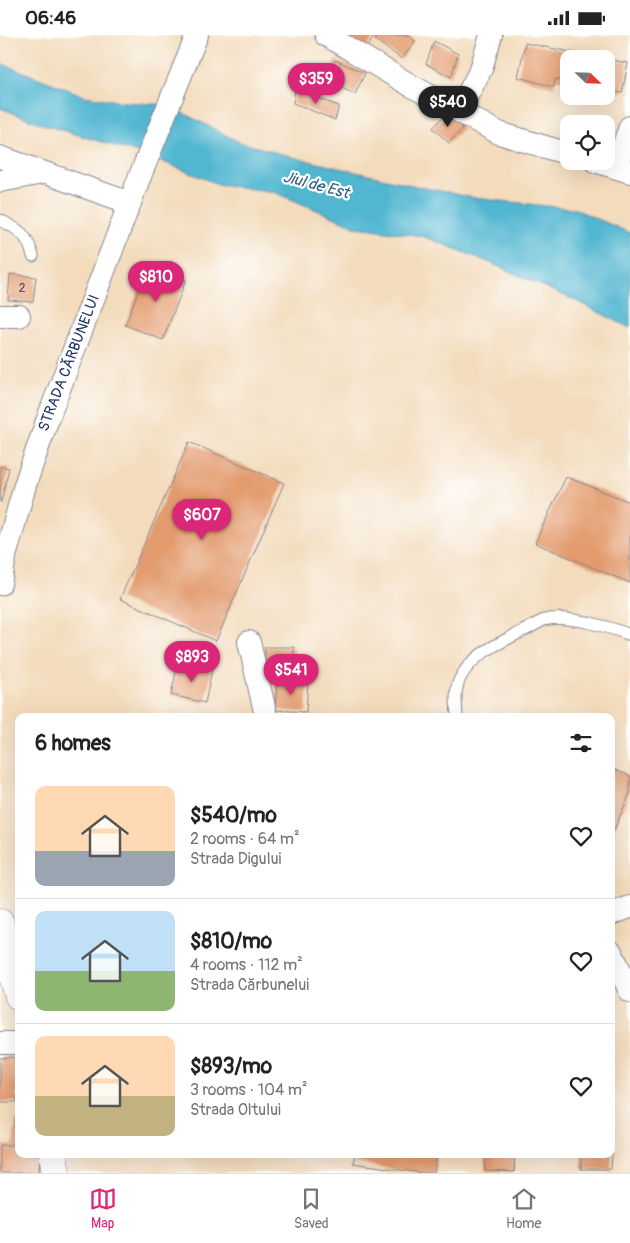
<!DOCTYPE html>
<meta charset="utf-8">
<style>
:root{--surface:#fff;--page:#f2f2f2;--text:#222;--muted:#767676;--line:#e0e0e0;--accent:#db2777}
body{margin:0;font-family:Pangolin,sans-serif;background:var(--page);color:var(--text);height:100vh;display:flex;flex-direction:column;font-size:19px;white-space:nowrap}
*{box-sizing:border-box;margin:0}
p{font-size:16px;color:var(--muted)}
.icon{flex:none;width:28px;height:28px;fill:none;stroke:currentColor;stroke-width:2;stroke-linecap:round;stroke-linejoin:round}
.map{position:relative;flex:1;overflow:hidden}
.details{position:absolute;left:15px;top:678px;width:600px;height:445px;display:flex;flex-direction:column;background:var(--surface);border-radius:10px;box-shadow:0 5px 20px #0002}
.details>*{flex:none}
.needle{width:32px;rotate:113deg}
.fabs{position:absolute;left:560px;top:15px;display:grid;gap:10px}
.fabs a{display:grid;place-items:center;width:55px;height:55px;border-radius:10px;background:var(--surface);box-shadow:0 5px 20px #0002;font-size:25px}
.price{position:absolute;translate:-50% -42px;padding:0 11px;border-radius:18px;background:var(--accent);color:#fff;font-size:16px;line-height:32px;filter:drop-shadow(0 1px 2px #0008)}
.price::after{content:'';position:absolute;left:50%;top:30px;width:15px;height:11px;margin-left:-8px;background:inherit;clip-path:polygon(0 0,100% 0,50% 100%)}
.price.on{background:#222;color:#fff}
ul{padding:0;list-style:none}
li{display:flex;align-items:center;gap:15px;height:125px;padding:0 20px}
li+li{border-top:1px solid var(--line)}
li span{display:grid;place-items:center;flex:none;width:140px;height:100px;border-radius:10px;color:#555}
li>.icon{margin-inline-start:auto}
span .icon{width:60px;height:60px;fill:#fffc;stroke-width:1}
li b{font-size:21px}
h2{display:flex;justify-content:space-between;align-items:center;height:60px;padding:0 20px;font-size:21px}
.status{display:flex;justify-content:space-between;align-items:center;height:35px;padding:0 25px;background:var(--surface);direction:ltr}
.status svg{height:14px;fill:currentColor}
.menu{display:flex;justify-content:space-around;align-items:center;height:70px;border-top:1px solid var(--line);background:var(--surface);font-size:14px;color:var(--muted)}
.menu a{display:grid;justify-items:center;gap:2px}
.menu .on{color:var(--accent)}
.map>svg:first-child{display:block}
</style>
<div class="status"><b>06:46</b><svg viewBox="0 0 49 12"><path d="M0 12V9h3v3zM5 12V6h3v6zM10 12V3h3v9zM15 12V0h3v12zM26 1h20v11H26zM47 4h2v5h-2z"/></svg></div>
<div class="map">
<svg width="630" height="1138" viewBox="0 0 630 1138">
<rect width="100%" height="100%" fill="#fff"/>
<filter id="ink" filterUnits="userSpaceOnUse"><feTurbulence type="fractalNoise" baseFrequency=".02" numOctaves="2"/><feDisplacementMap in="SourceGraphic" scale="10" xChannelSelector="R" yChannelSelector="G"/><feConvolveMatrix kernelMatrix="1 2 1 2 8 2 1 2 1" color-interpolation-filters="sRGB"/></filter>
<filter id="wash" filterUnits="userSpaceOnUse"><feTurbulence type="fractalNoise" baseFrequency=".0096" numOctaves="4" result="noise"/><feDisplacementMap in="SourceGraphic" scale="20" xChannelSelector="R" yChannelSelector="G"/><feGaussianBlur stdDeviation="1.12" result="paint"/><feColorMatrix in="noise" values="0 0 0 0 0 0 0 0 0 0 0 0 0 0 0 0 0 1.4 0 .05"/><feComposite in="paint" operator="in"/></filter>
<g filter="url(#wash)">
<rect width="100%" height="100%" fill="#f3dbbb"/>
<path fill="#51b6d0" stroke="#367297" d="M0,28L85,61L124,67L168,70L239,107L300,124L416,151L474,163L575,174L630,198V293L572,264L486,226L422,201L357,192L274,157L218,149L148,121L45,90L0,73Z"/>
<g id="blocks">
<g fill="#e39b6e">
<path d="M346,0H375L367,13Z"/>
<path d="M378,0H408L415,6L402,24L375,5Z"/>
<path d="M434,6L458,19L451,42L426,29Z"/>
<path d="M525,8L602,23V24H569V47L555,44L554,52L518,42Z"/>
<path d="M606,24L628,28L622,58L606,55Z"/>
<path d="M335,25L365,38L355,59L326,46Z"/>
<path d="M295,55L339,71L335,85L293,68Z"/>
<path d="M446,78L463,93L449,108L433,93Z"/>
<path d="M148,231L186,245L163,305L125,290Z"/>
<path d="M10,239L36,242L33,267L8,265Z"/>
<path d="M189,407L284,448L216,606L120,564Z"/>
<path d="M0,431L9,433L1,467H0Z"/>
<path d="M566,442L630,467V548L535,508Z"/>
<path d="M265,612H294V638L265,637Z"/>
<path d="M178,628L212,635L205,668L171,660Z"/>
<path d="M277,644L308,647L306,677L275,675Z"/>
<path d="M611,733L630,741V758L611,802Z"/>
<path d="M15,1022L17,1067H0V1023Z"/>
<path d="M16,1086H19V1119H40L39,1138H0V1110H13Z"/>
<path d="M355,1119H437L434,1138H422L353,1128Z"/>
<path d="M485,1119H515L514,1137L485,1136Z"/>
<path d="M581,1119H612L611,1134H581Z"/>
</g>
</g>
</g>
<g filter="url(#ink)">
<use href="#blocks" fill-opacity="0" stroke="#87858c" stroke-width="1"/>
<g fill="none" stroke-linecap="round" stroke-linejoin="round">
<g stroke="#87858c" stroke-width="13">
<g id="lane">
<path d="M0,185C20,195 27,199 33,221"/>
<path d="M457,681C456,668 454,652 462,640C474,618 502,607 523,596C530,593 537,588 544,585C565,579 610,592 630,600"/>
</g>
</g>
<g stroke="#87858c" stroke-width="24">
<g id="street">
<path d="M326,0L410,50L499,98L569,119"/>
<path d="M459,76L481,34L491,0"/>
<path d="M0,122L130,168"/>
<path d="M595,126L630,137"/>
<path d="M616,132L630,92"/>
<path d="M0,146L43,138"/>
<path d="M0,281H19"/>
<path d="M0,549L6,518L25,450L47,386L138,146L197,0"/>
<path d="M249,607L266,681"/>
<path d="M611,879L630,872"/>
<path d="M611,917L630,956"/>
<path d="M0,1008H19"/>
</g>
</g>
<g stroke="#87858c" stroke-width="29">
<g id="secondary">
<path d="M0,888L5,914L19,961"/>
<path d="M53,1119L56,1138"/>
</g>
</g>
<use href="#lane" stroke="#fff" stroke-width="11"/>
<use href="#street" stroke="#fff" stroke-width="22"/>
<use href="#secondary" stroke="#fff" stroke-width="28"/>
</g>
</g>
<g text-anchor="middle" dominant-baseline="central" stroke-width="4.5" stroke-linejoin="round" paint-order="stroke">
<g font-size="12" fill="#4d4a62">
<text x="22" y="253">2</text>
</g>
<g font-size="15" fill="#1b2f5e" stroke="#fff">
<text transform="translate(69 328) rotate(-69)">STRADA CĂRBUNELUI</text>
</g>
<g font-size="16" font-style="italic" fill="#2e5e86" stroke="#fff">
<text transform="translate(316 150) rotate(15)">Jiul de Est</text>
</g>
</g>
</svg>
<div class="fabs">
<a><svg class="needle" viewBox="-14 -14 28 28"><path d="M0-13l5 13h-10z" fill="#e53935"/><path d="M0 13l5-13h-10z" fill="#767676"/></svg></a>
<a><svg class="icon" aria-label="locate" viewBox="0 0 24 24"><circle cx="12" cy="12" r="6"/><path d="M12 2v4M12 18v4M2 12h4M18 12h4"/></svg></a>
</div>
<b class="price" style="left:316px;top:70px">$359</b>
<b class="price on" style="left:448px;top:93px">$540</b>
<b class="price" style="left:156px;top:268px">$810</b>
<b class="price" style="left:202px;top:506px">$607</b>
<b class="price" style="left:192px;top:648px">$893</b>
<b class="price" style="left:291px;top:661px">$541</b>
<section class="details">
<h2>6 homes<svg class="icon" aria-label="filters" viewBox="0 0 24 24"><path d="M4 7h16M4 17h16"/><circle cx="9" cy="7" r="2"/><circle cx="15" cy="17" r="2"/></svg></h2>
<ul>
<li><span style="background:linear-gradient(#ffd9b3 65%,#9aa5b1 0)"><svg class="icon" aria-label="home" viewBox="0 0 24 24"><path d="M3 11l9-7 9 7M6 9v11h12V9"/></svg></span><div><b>$540/mo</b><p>2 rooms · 64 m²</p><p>Strada Digului</p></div><svg class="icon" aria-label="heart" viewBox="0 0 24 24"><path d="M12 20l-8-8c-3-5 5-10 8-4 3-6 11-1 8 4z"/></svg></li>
<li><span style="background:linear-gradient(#bfe0f5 60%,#8fb573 0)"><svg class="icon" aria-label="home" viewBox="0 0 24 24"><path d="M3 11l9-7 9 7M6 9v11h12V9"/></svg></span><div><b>$810/mo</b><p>4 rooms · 112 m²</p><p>Strada Cărbunelui</p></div><svg class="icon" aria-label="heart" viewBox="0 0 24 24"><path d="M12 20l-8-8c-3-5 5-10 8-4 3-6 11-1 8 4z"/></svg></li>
<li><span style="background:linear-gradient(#ffd9b3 60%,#c2b280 0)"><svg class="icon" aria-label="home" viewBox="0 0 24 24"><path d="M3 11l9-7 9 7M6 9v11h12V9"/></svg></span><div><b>$893/mo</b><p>3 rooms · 104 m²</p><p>Strada Oltului</p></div><svg class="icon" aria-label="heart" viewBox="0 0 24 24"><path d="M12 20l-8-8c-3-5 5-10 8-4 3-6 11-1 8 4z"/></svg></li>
</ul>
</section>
</div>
<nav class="menu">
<a class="on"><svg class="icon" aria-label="map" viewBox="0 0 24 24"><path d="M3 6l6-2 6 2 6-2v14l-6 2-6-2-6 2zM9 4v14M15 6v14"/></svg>Map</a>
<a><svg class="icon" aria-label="saved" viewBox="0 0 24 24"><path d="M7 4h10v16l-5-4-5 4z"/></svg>Saved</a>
<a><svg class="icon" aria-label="home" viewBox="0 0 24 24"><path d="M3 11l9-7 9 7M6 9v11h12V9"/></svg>Home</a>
</nav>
